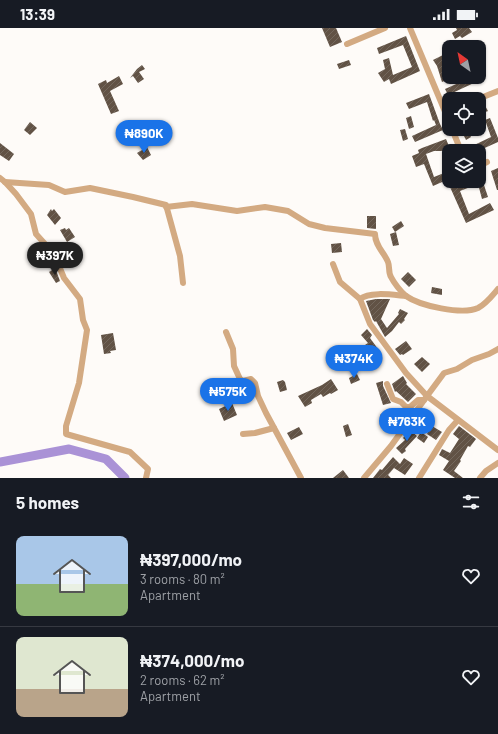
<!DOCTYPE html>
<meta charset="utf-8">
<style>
:root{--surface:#171b24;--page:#20242c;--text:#f1f3f6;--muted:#9ea1a6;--line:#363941;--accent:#1a73e8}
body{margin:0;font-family:Barlow,sans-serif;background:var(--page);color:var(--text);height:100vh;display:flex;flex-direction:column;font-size:15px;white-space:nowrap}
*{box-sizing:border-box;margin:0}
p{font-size:13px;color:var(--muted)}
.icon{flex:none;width:22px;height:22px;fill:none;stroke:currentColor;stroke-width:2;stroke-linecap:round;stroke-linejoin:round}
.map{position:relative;height:450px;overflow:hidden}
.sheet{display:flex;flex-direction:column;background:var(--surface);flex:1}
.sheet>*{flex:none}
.needle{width:26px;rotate:327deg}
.tools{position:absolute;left:442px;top:12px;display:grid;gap:8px}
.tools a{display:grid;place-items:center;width:44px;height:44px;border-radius:8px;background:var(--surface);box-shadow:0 1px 3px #0004;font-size:20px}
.price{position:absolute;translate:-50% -34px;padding:0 9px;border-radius:14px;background:var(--accent);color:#fff;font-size:13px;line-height:26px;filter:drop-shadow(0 1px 2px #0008)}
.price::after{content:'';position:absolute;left:50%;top:24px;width:12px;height:9px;margin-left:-6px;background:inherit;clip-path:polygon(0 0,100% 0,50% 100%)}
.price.current{background:#222;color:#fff}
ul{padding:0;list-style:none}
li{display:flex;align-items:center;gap:12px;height:100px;padding:0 16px}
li+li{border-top:1px solid var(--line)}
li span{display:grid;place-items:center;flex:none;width:112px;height:80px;border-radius:8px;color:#555}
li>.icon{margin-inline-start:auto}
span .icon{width:48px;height:48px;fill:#fffc;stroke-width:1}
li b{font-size:17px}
h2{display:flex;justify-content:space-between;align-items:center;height:48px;padding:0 16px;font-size:17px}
.status{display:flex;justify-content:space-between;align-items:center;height:28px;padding:0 20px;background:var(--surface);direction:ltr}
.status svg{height:11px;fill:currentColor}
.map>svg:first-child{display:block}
</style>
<div class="status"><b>13:39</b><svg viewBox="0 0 49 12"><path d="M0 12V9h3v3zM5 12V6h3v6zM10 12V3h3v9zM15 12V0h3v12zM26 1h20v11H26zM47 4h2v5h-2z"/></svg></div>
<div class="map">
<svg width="498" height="450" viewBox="0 0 498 450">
<defs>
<pattern id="building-hatch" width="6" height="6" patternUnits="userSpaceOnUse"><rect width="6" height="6" fill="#615245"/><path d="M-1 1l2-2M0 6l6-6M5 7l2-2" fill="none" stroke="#74685d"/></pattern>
</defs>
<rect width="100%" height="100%" fill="#fefbf8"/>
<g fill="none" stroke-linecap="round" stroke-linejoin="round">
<path stroke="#aa92d6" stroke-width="9" d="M0,434L69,421L106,431L125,450"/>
</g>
<g fill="url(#building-hatch)">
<path d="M322,0H336L342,14L330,19Z"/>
<path d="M456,0H469L472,4L462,10L460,8L455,11L452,5L457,2Z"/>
<path d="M406,8L420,43L391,56L389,51L384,54L378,45L385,41L383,32L389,30L393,47L412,39L403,17L379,26L377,20Z"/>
<path d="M449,24V32L442,36L447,52L442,54L437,38L433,32Z"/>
<path d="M349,32L351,37L339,41L337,36Z"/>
<path d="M142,37L145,41L139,44L144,51L138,55L133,48L130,50L137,41Z"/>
<path d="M119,48L123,56L110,63L119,83L111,86L98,56L106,52L107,55Z"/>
<path d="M472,49H473L476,54L448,67L445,61Z"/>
<path d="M429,66L440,96L443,102L415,114L412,108L436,97L434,92L433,93L427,74L409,81L406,75Z"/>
<path d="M484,76L488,83L479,87V79Z"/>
<path d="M411,88L414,99L409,101L406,90Z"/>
<path d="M490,90L498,110V114L478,123H470L468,120L491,109L485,92Z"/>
<path d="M30,94L37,100L30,107L24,102Z"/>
<path d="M405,101L408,111L403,113L400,102Z"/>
<path d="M463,101H467L471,109L466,112L461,102Z"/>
<path d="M446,111L451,123H449V131L445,123H434L426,126L434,149L449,143V151L433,158L424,136L416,139L412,128L419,125L418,122L422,120Z"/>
<path d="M0,115L14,126L9,133L0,127Z"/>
<path d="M147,119L151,127L143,132L137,125Z"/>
<path d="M498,140V162H497L491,143Z"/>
<path d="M465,153H485L483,154L488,169L482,171L478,156L460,163L469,186L490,175L494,182L466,195L450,159Z"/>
<path d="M51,181L52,183L54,181L61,190L55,197L47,187Z"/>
<path d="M367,188H376V201L367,200Z"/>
<path d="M401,193L404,198L395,204L392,199Z"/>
<path d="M65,200L66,202L69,200L75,209L67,214L60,202Z"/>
<path d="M396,204L399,217L393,218L390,206Z"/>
<path d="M341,215L342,224L332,225L331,216Z"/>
<path d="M55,240L60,253L56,255L49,244Z"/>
<path d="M408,244L416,252L409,259L401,251Z"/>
<path d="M432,259L442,261V267L431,265Z"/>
<path d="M376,271H390L381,291L387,300L399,286L398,285L400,281L408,285L404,291L405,292L401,296L399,294L392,303L385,309L376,293L375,294L373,292L366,273Z"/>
<path d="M367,301L372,307L370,310L378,321L371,326L365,317L368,315L361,307Z"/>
<path d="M113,305L116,322L110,323L111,325L104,326L101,307Z"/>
<path d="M406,313L412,321L403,327L402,326L400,327L395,321Z"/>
<path d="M422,329L430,336L422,344L414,336Z"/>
<path d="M357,346L360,352L351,356L349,350Z"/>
<path d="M403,348L407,355L406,356L416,366L408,374L396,363L395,364L392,356Z"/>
<path d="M331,351L338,362L331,366L330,365L323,369L321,366L311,372L312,375L305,379L298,368L322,357Z"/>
<path d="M283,352L285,354L287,362L280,364L277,354Z"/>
<path d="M383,353V358L391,375L383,377L376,355Z"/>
<path d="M232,375L237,387L224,393L219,381Z"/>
<path d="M388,381L392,385L389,387L398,400L392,405L380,387Z"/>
<path d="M348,396L352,407L346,409L343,398Z"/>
<path d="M432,398L442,404L436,412L427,406Z"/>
<path d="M459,398L476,411L470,419L468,418L460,432L461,433L454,443L463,450H455L443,442L449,433L439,427L442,421L450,425L459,411L453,406Z"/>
<path d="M299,399L303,406L291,412L287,405Z"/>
<path d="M410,402L417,408L405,421L406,423L402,426L396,420L405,412L403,410Z"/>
<path d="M421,404L428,409L424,415L417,410Z"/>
<path d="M393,429L400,436L404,430L413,436L405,447L394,440L388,447L391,450H373L380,441L382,442Z"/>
<path d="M343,442L349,450H333Z"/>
</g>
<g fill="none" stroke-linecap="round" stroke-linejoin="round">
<g stroke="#d3aa82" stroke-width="6">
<path d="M410,0L449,93"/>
<path d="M347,16L385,0"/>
<path d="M478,71L498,63"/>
<path d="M452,101L461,123"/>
<path d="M479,138L487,134"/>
<path d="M0,150L5,154L16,166L31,186L36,206L54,226L64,250L80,271L83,292L87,302L79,355L66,398V406L130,424L148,441L146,450"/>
<path d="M5,154L49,157L65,164L90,160L133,169L166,177L180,228L183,255"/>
<path d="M166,179L192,176L237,183L265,179L288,183L309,196L325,200L375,206C375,218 384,224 388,234C390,239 388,244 391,249C394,255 401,264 406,268C420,278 462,287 478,280C486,276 492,268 498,261"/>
<path d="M333,236L340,254L360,271L370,296L406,345L427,368L444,345L457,341L472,332L489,326L498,321"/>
<path d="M360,271C370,263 394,267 406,268"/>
<path d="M226,304L233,321L234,338L240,351L243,353L251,351L255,355L258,368L266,385L301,450"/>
<path d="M387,356L393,371L401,374L406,379H410L418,372H424"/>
<path d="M243,406L255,405L274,400"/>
<path d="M364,450L391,418L427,368L498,422"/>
<path d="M419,450L449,402L458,392"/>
<path d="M480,450L486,443L498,435"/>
</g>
</g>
</svg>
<div class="tools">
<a><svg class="needle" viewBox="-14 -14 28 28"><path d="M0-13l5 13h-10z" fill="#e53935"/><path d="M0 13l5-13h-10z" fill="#9ea1a6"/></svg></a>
<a><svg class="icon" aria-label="locate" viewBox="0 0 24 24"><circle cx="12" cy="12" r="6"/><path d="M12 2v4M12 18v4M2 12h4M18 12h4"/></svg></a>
<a><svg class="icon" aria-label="layers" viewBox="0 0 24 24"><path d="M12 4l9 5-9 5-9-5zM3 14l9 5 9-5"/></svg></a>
</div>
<b class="price" style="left:144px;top:126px">₦890K</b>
<b class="price current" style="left:55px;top:248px">₦397K</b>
<b class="price" style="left:354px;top:351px">₦374K</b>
<b class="price" style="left:228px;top:384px">₦575K</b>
<b class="price" style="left:407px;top:414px">₦763K</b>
</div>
<section class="sheet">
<h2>5 homes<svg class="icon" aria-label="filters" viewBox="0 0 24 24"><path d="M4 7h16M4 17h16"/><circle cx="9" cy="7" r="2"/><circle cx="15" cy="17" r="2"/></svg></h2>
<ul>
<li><span style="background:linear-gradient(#a9c7e8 60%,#8fb573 0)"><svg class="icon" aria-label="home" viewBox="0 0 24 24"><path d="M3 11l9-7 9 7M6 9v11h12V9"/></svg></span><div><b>₦397,000/mo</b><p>3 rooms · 80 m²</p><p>Apartment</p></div><svg class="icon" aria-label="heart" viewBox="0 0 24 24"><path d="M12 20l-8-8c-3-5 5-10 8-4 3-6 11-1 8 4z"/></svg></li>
<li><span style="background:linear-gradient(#dfe7d0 65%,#b9a48a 0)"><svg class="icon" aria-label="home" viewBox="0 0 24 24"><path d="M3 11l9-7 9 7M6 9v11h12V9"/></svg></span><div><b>₦374,000/mo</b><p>2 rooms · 62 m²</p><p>Apartment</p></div><svg class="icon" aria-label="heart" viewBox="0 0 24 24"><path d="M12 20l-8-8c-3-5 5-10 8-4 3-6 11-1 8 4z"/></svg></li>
</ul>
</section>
